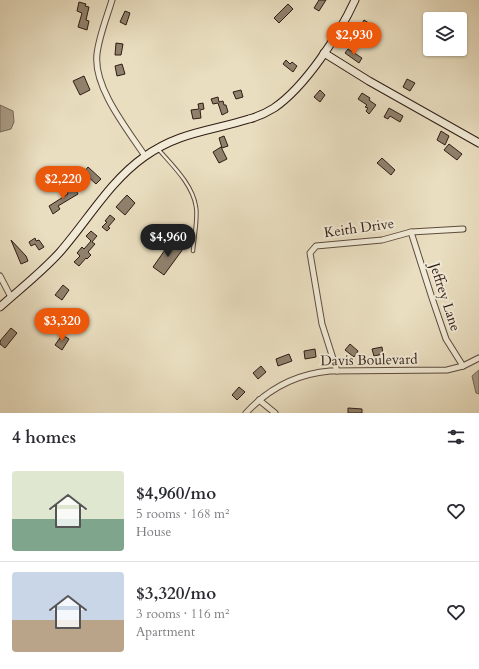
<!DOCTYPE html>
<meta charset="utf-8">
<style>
:root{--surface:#fff;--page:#f2f2f3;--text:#2b2b33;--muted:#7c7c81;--line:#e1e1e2;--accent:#ea580c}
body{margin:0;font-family:Cardo,serif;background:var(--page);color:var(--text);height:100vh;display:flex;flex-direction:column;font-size:15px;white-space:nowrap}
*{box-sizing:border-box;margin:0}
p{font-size:13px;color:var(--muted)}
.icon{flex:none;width:22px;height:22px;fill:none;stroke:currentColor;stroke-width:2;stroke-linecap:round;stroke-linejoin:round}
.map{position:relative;height:413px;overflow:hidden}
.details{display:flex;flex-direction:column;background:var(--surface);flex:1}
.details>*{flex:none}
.controls{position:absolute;left:423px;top:12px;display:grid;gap:8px}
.controls a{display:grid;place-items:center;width:44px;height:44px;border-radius:4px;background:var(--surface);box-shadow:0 1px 3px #0004;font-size:20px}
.price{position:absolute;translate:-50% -34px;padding:0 9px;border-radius:14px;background:var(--accent);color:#fff;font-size:13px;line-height:26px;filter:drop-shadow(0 1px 2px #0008)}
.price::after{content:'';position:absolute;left:50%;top:24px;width:12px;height:9px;margin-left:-6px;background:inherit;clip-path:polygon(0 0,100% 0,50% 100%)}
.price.active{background:#222;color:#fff}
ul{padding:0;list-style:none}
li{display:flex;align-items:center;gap:12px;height:100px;padding:0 12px}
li+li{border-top:1px solid var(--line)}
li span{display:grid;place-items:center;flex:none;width:112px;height:80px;border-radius:4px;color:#555}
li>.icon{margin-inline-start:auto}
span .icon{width:48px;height:48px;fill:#fffc;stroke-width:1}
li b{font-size:17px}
h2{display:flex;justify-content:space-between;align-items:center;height:48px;padding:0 12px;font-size:17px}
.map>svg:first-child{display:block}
</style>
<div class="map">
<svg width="479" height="413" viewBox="0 0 479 413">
<rect width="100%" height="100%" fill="#e9dec0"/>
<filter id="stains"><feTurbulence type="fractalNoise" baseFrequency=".005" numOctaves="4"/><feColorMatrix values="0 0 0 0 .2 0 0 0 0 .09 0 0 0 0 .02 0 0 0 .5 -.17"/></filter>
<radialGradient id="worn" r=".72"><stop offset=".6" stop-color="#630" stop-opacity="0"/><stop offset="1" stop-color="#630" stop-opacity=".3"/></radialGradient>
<g fill="#aa9c86" stroke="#796958">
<path d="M0,105L13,111L14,122L11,129L0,132Z"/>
<path d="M479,370V394L476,393L472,376Z"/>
</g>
<g fill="#90816d" stroke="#2f1c14">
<path d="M319,0H326L319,11L314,8Z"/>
<path d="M79,2L86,4L85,6L89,7L86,20L89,21L87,30L78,27L82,13L77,11Z"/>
<path d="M288,4L293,9L279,23L274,18Z"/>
<path d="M125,11L130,13L126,25L120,22Z"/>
<path d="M364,20L372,25L369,30L361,25Z"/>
<path d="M116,43L123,44L121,55H115Z"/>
<path d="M348,49L362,58L359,63L345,53Z"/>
<path d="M286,60L290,64L292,62L297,66L293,72L283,64Z"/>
<path d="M122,64L125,74L117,76L115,66Z"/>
<path d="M84,76L90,90L80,95L73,81Z"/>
<path d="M407,79L415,83L410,91L403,87Z"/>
<path d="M241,90L243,97L236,99L233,92Z"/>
<path d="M320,90L325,95L320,102L314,97Z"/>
<path d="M362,93L370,98L369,100L376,105L369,114L366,111L368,108L365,107L367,105L358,99Z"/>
<path d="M218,97L219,102L223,101L224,105H226L228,112L222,115L218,103L213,104L211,99Z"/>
<path d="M203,103L204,109L200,110L201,118L193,119L191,110L199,109L198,104Z"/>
<path d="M389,108L403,116L400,122L390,116L388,119L384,117Z"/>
<path d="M441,131L449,136L445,145L437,140Z"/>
<path d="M224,136L228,146L222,148L219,138Z"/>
<path d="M449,144L462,154L457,160L444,150Z"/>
<path d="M221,147L227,159L219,163L213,152Z"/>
<path d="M382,158L395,170L391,175L377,163Z"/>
<path d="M88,167L101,179L96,184L85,174L81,178L76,173L80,168L84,172Z"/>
<path d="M74,187L78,194L58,206L60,209L53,214L49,206L68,194L66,191Z"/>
<path d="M127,195L135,203L125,215L116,207Z"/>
<path d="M110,215L115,219L108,227L110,228L107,231L102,227L107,222L105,221Z"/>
<path d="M91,231L97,236L92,242L95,244L88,252L91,255L87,259L86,258L79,266L74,262L80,256L77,253L82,247L84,249L91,241L86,236Z"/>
<path d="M35,238L36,241L39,240L44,247L39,250L35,244L31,246L29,242Z"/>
<path d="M11,240L26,256L28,261L21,264Z"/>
<path d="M172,240L183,249L164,275L153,267Z"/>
<path d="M63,285L69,290L62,300L55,295Z"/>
<path d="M11,328L17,333L5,348L0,344V341Z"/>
<path d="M62,335L69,339L62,350L55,345Z"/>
<path d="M350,344L358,351L354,357L345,350Z"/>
<path d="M382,347L383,354L374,356L372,349Z"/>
<path d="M315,349L316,357L305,359L304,351Z"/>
<path d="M289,354L292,361L278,366L276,359Z"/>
<path d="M261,366L266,372L258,379L253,373Z"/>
<path d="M239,387L245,392L237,400L232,395Z"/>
<path d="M348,408L362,409V413H348Z"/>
</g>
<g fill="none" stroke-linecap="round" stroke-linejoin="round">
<g stroke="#5e4c3f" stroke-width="4.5">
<path id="lane" d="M159,150C173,166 193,185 196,207C198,218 194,238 193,251"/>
</g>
<g stroke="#5e4c3f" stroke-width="7">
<g id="street">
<path d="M112,0C107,17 99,36 97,54C93,87 127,129 145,156"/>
<path d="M411,232L432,298L446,339L463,366"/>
<path d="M0,276L11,297"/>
<path d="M337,371L322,324L310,253L316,246L382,240L411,232L463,229"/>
<path d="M259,400L275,413"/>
<path d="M246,413C269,388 296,374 330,371L447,370L463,366L479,358"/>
</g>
</g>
<g stroke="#2f1c14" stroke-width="9">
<g id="secondary">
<path d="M324,53L369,81L479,143"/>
<path d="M0,307C20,289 42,272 60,252C88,220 110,181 144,157C178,132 211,131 249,119C257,117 266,113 274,108C305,87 339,35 355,0"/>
</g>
</g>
<use href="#lane" stroke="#f1ead6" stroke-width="2.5"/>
<use href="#street" stroke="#f1ead6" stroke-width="5"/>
<use href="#secondary" stroke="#f1ead6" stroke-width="7"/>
</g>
<g text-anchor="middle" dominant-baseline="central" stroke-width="4" stroke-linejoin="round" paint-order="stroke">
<g font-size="14" fill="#2f1c14" stroke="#f1ead6">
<text transform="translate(359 228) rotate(-8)">Keith Drive</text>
<text transform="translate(445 297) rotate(72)">Jeffrey Lane</text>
<text transform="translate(369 360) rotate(-1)">Davis Boulevard</text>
</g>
</g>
<rect width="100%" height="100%" filter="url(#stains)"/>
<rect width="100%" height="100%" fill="url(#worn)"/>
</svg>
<div class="controls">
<a><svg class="icon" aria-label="layers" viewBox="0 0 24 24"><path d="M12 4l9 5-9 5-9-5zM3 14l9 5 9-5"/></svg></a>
</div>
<b class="price" style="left:354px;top:56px">$2,930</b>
<b class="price" style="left:63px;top:200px">$2,220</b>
<b class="price active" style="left:168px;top:258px">$4,960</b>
<b class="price" style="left:62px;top:342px">$3,320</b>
</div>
<section class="details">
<h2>4 homes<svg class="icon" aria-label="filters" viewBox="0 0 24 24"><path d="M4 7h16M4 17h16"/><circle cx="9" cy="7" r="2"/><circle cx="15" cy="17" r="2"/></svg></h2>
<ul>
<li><span style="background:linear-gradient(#dfe7d0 60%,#7fa58c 0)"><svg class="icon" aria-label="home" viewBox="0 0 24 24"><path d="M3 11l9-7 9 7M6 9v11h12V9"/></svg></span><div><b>$4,960/mo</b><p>5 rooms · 168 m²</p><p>House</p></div><svg class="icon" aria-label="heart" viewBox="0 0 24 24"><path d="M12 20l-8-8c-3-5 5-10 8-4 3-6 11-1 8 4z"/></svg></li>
<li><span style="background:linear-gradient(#c9d6e8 60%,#b9a48a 0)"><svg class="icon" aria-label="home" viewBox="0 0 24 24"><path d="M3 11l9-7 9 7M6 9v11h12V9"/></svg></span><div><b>$3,320/mo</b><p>3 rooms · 116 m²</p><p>Apartment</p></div><svg class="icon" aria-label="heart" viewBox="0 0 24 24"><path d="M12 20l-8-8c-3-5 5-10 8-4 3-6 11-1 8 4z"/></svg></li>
</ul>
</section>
